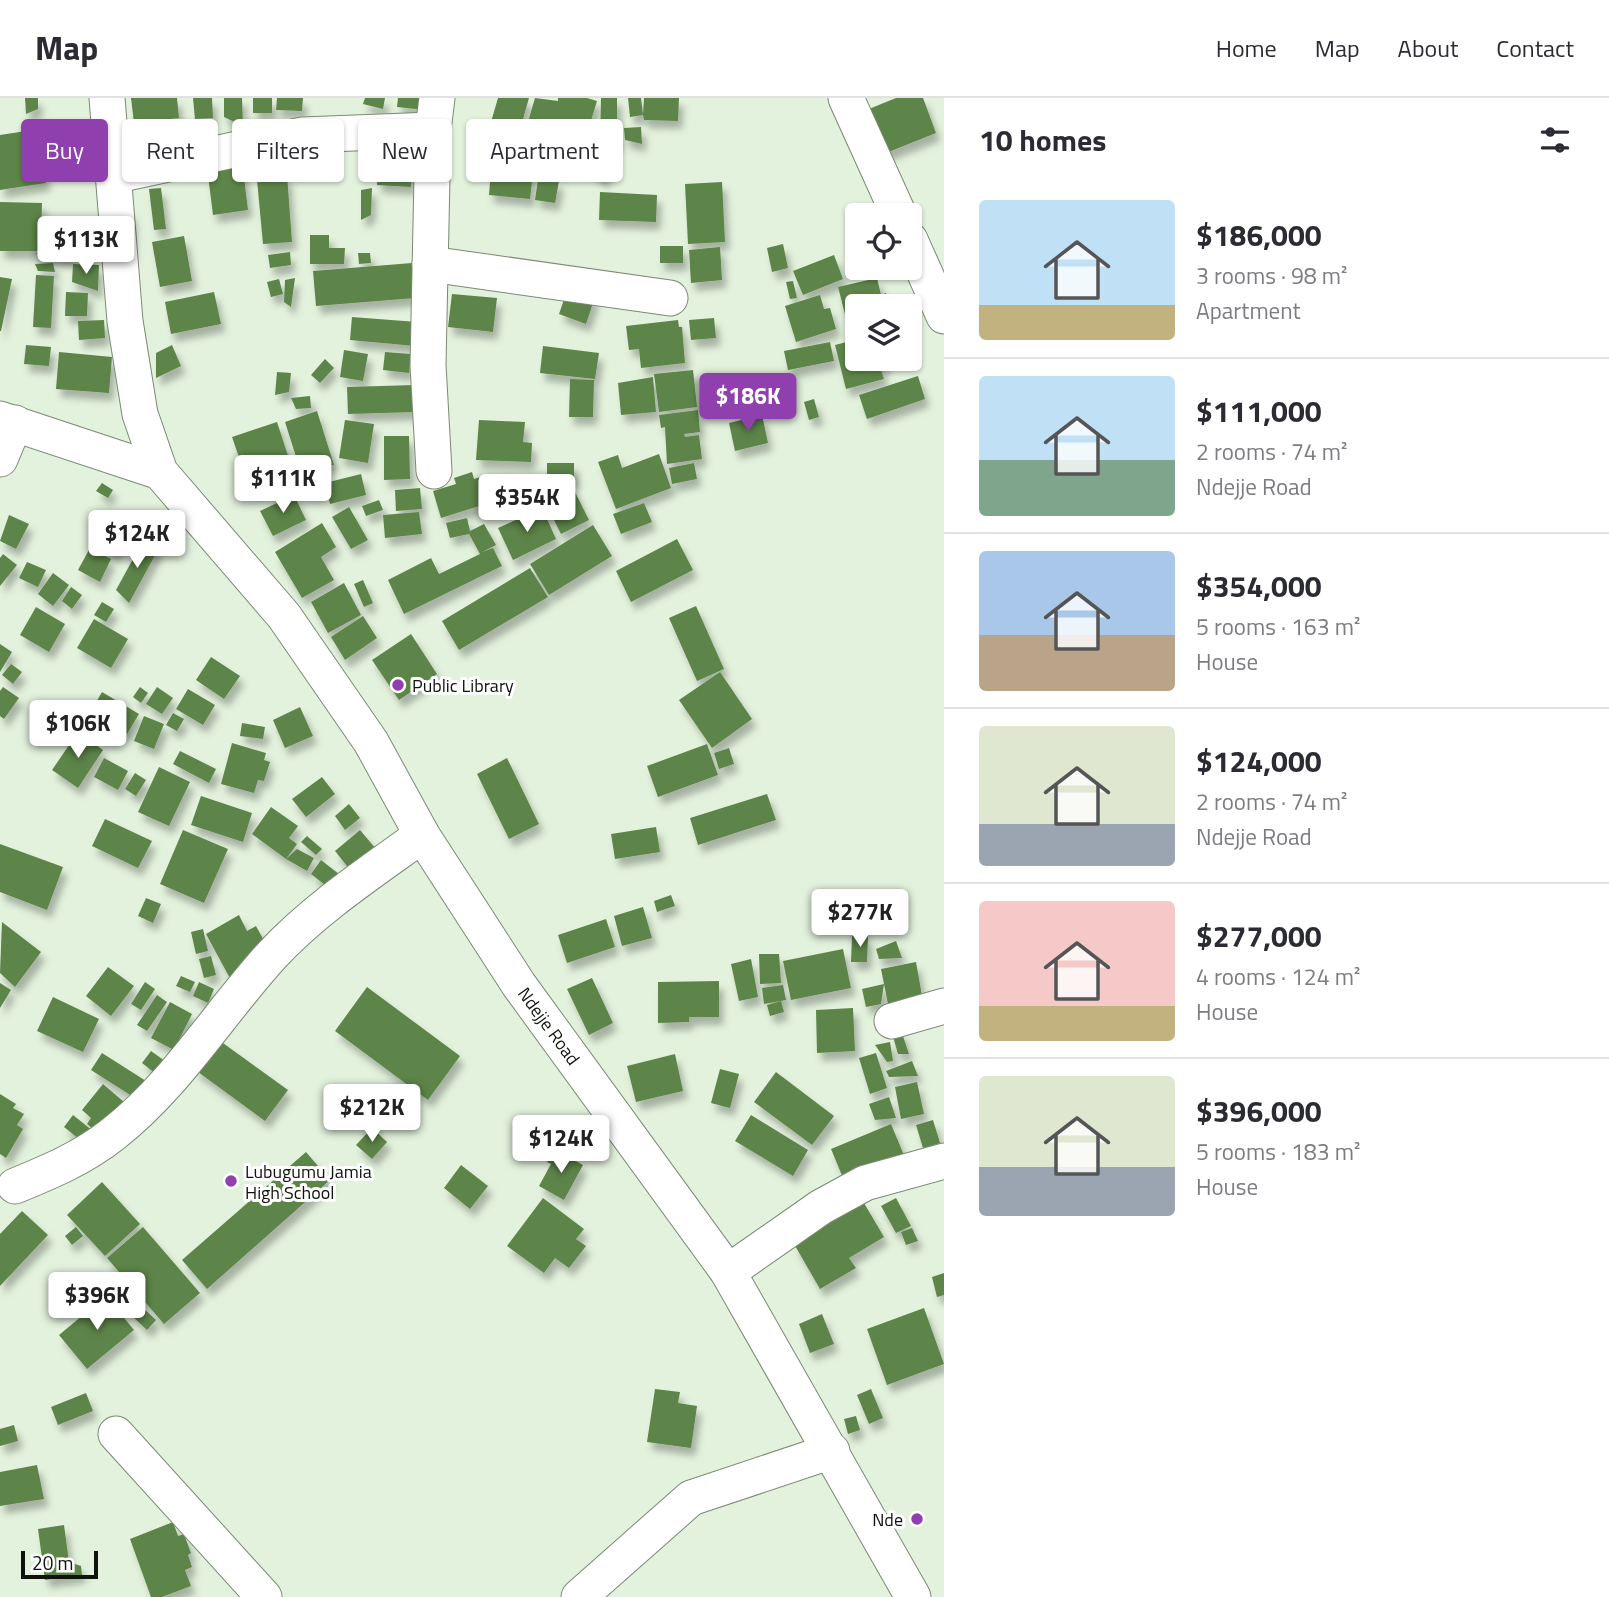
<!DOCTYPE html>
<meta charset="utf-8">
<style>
:root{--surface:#fff;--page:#f2f2f3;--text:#2b2b33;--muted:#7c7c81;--line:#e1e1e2;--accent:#903faf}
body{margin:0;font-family:"Titillium Web",sans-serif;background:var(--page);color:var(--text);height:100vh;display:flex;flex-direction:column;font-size:26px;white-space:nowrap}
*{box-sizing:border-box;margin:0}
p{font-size:23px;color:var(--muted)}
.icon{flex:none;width:38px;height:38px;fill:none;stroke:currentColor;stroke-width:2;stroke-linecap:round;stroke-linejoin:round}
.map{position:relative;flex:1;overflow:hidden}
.sheet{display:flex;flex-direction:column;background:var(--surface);width:665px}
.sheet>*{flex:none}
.guide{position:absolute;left:21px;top:21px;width:665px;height:63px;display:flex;gap:14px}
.controls{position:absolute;left:845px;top:105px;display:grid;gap:14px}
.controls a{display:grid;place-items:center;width:77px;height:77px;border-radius:7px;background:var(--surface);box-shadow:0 2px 5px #0004;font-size:35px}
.scale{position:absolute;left:21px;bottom:18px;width:77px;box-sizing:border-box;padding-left:7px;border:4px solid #0e130c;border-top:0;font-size:19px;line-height:24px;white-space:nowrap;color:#0e130c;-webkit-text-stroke:5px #fff;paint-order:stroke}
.price{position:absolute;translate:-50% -60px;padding:0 16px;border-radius:7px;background:#fff;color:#222;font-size:23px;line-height:46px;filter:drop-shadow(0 2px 4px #0008)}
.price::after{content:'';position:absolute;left:50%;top:42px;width:21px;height:16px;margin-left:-10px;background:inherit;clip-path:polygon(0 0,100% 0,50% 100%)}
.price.on{background:var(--accent);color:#fff}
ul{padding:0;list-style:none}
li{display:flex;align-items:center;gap:21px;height:175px;padding:0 35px}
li+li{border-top:2px solid var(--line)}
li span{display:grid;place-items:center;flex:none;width:196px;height:140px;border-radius:7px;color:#555}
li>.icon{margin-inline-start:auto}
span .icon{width:84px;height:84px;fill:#fffc;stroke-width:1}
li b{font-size:30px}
h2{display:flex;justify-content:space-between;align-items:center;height:84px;padding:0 35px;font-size:30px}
.pill{padding:0 24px;border-radius:7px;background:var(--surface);box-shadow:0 2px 5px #0004;font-size:24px;line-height:63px}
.pill.on{background:var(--accent);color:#fff}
header{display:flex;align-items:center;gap:42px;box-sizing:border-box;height:98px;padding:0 35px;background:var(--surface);border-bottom:2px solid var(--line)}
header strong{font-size:33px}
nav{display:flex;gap:38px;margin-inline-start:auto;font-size:24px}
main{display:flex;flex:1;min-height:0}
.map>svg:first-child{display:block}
</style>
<header>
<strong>Map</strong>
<nav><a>Home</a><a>Map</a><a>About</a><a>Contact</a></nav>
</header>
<main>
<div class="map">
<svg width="944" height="1499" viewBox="0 0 944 1499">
<defs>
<filter id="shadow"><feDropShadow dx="4.5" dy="8" stdDeviation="3.5" flood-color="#0004"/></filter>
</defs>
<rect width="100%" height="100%" fill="#e3f2dd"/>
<g fill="#5d8549" filter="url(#shadow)">
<path d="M25,0H38V11L26,16Z"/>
<path d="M131,0H177L179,20L134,25Z"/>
<path d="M193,0H212L213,20L195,21Z"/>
<path d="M224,0H242L243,28L224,19Z"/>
<rect x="253" y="0" width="19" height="15"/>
<path d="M277,0H303L302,13L276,12Z"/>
<path d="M365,0H385L383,11L363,6Z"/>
<path d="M398,0H426L425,12L397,9Z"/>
<path d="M498,0H529L515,49L486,41Z"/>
<path d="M535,0L558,3V0H587L597,3L583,49L555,41L549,60L520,51Z"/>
<path d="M601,0H617V46H600Z"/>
<path d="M628,0H641L643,17L644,0H679L678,23L644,22L643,17L630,19Z"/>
<path d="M896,0H923L936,35L876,59L859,15Z"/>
<path d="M641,29L642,46L625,42L624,30Z"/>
<path d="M39,31L46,85L0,92V37Z"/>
<path d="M155,34L157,57L141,58L139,36Z"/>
<path d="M380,45L414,47L411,89L377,87Z"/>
<path d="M596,58L610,62L604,83L592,74Z"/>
<path d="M492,61L534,65L530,101L489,97Z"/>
<path d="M242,64L248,112L213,117L207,69Z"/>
<path d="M287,77L292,144L263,146L257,82Z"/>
<path d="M538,81L559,83L555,105L535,102Z"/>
<path d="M722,84L725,144L688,146L685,86Z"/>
<path d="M161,90L166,131L154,132L149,91Z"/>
<path d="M372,90L371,117L361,122V92Z"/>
<path d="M600,94L657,97L656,124L599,122Z"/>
<path d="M0,104L42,105L41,139L74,144L71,161L35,156L41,153H0Z"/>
<path d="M310,137H329V150H345L344,166H310Z"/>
<path d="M184,138L192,183L160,189L152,144Z"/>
<path d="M783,146L788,170L772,174L767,150Z"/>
<rect x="660" y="148" width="23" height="17"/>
<path d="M720,149L722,182L691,185L689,152Z"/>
<path d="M290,154L291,167L270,170L268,157Z"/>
<path d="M358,155H370L371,165L359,166Z"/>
<path d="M834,157L843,181L803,197L793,173Z"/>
<path d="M53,165L55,174L38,173L35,166Z"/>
<path d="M412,165L415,200L316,208L313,173Z"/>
<path d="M73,166L99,167L98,193L72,184Z"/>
<path d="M36,177L54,178L51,230L33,229Z"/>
<path d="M0,179L12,181L1,233H0Z"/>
<path d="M295,180L291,209L284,204L285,182Z"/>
<path d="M877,180L881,197L886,195L889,208H858V225L848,228L838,189Z"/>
<path d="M279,181L283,196L271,199L267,184Z"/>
<path d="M793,183L797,200L790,201L786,184Z"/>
<path d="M568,190L595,199L586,226L559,216Z"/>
<path d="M66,194L88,195L87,218H65Z"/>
<path d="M214,194L221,226L171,236L165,204Z"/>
<path d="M452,196L497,200L493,234L448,229Z"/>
<path d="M820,197L824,211L830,210L836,231L796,244L785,208Z"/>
<path d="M352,219L417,224L415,248L350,242Z"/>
<path d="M714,220L716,240L691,242L689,222Z"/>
<path d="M104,222L105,240L79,242L78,223Z"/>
<path d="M678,222L679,229H682L685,265L641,270L639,251L629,252L626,228Z"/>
<path d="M858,241V261H885L887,267L880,269L884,281L846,291L835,247Z"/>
<path d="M830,244L834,263L788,272L784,253Z"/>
<path d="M26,247L51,249L49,268L24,266Z"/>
<path d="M172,247L181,268L156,280V255Z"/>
<path d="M543,248L599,255L595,281L540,275Z"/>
<path d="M344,252L368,256L363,283L340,279Z"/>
<path d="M59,254L112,259L109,295L56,291Z"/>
<path d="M385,254L411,256L409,275L383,272Z"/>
<path d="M325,261L334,270L320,285L311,277Z"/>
<path d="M693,272L697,309L659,314L654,276Z"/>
<path d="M277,274L291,275L289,294L275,297Z"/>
<path d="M918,278L925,301L867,321L859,297Z"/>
<path d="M653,279L656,314L621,317L618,285Z"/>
<path d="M570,281L594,282L593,319H569Z"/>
<path d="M414,287L415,314L348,316L347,289Z"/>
<path d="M310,298L311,310L296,311L291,300Z"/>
<path d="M814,301L819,319L809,322L804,304Z"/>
<path d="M698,312L700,334L684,336L685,339L699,337L702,361L667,366L665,329L661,330L659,317Z"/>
<path d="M317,313L334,367L299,368L285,324Z"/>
<path d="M762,317L768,345L735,353L729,325Z"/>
<path d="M345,322L374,326L368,365L339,360Z"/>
<path d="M479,322L525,324L523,344L532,345L531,364L476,362Z"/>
<path d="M277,324L293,373L249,388L232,339Z"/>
<path d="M384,338H409L410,381L384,382Z"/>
<path d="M659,356L671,390L616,411L598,364L618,357L622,370Z"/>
<path d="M547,365H574V382L547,383Z"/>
<path d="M694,365L697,381L672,386L669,370Z"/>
<path d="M472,374L474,381L484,378L492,404L441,420L433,393L456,386L454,380Z"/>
<path d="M361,376L366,397L330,406L325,385Z"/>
<path d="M102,385L113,392L108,400L96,393Z"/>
<path d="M420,390L422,411L396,413L395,392Z"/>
<path d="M574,392L589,422L561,436L546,406Z"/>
<path d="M294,397L306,422L273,438L260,413Z"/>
<path d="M379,402L383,412L366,418L362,408Z"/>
<path d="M644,405L652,424L621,436L613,416Z"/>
<path d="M349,409L368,442L351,451L332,419Z"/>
<path d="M542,410L556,441L513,462L498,430Z"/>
<path d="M104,414L131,425L117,457L90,445Z"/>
<path d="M419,414L422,436L385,440L383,417Z"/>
<path d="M9,417L29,426L16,451L0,443Z"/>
<path d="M467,420L470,433L484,426L496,447L482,454L493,450L502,468L404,516L388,482L431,460L439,476L480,456L469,436L450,440L446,425Z"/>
<path d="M322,425L336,449L321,459L334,482L302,500L275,454Z"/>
<path d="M593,427L612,458L549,497L530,466Z"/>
<path d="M144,441L159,450L129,505L116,492Z"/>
<path d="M677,441L693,472L631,504L616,473Z"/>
<path d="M90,450L111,461L100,484L78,472Z"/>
<path d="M3,456L17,467L0,488V460Z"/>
<path d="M27,464L46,472L38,489L19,480Z"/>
<path d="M530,470L548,499L459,552L442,523Z"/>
<path d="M53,475L69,487L53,508L38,496Z"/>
<path d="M363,482L373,505L364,509L354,486Z"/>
<path d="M344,485L361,517L328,535L311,504Z"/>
<path d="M71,489L82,497L72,511L62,503Z"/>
<path d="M102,504L114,511L106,524L94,517Z"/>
<path d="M696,508L724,571L697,583L669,520Z"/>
<path d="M36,509L65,526L49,554L20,537Z"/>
<path d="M363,518L377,540L345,562L331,539Z"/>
<path d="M94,521L128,541L111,570L77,550Z"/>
<path d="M411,536L437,576L399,602L372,562Z"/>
<path d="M0,546L12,554L0,574Z"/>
<path d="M211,559L240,578L224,601L196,582Z"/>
<path d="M11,566L22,574L13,586L2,577Z"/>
<path d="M720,574L752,621L712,650L679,602Z"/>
<path d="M3,589L19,600L4,621L0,618V593Z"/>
<path d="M140,589L148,595L141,605L133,599Z"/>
<path d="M157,589L173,600L162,616L146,606Z"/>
<path d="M188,591L215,607L203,627L176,611Z"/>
<path d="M102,594L139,616L127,636L90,615Z"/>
<path d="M300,609L313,638L285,650L273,622Z"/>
<path d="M173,615L184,621L177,633L166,627Z"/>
<path d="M144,618L164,626L154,651L134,643Z"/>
<path d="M242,625L265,629L263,641L240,638Z"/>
<path d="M78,634L103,652L78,690L52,672Z"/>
<path d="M232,645L266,655L264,662L270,664L264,683L258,682L254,695L221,686Z"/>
<path d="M707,646L718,677L658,699L647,668Z"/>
<path d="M729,650L734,666L719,671L714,655Z"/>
<path d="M180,653L216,671L209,685L173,666Z"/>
<path d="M104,660L128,673L118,692L94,679Z"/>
<path d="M507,660L539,726L509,741L477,676Z"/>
<path d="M159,669L190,684L169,728L138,714Z"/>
<path d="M135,675L146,682L136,698L125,691Z"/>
<path d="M322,679L335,696L306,719L292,701Z"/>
<path d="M767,696L776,722L698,747L690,720Z"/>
<path d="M201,698L252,715L243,744L191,727Z"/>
<path d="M349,706L360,720L345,732L335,718Z"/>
<path d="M271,709L298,728L289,740L297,746L286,761L297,751L314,760L307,773L286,761L252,736Z"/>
<path d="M105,721L152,743L138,770L92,748Z"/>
<path d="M656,729L660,754L615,761L611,736Z"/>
<path d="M183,732L228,751L204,805L160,786Z"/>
<path d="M360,732L376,751L351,773L335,753Z"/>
<path d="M307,738L322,751L316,757L301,744Z"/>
<path d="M0,746L63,769L47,812L0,794Z"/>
<path d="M321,762L344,780L334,794L311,776Z"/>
<path d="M671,797L675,808L657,814L654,803Z"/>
<path d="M146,800L161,806L153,825L138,818Z"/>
<path d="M643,809L652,840L622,848L614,818Z"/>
<path d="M239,817L247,833L256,828L267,848L232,884L206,836Z"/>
<path d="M606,821L615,849L567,865L558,837Z"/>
<path d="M2,824L41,854L15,889L0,875Z"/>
<path d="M203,831L208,853L196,856L191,834Z"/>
<path d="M852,838H868L867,864H851Z"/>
<path d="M896,843L902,860L879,861L876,851Z"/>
<path d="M843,851L851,890L791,902L783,863Z"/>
<path d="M759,856H779L781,885L760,886Z"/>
<path d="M211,858L216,877L204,880L199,861Z"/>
<path d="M751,861L758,899L739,903L731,866Z"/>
<path d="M916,864L924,909L890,916L881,871Z"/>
<path d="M108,869L134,888L111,918L86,898Z"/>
<path d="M181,878L195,884L190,894L176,888Z"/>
<path d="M592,880L613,925L589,937L567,891Z"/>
<path d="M719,883V919H689V924L658,925V884Z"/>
<path d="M145,884L155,891L141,912L131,906Z"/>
<path d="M199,884L214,891L208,905L193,898Z"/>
<path d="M0,885L11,892L0,910Z"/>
<path d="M884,886L881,906L866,909L862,891Z"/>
<path d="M783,887L786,902L764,906L762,890Z"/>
<path d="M367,889L460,958L428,1002L335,933Z"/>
<path d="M157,897L167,904L147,933L137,927Z"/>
<path d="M53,899L99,921L83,954L37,933Z"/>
<path d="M781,903L784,914L770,918L767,907Z"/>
<path d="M170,904L192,916L174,952L151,940Z"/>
<path d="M853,910L855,953L817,955L816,912Z"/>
<path d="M901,932L909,956H898L892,935Z"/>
<path d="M216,940L288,992L265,1023L194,971Z"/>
<path d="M890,944L893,963L887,964L875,947Z"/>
<path d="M151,953L165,963L156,976L142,965Z"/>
<path d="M102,955L146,983L135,1000L91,972Z"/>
<path d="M876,955L887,990L870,996L859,960Z"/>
<path d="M675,956L683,993L636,1004L627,968Z"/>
<path d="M912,963L918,978L889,979L886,973Z"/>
<path d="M720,971L739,976L730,1010L711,1005Z"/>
<path d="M776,974L834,1018L812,1047L754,1004Z"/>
<path d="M917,984L924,1016L901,1021L895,989Z"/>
<path d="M103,986L124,1004L99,1036L87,1026L91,1020L82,1012Z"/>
<path d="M0,996L16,1006L13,1010L24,1016L17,1027L23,1031L6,1060L0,1056Z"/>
<path d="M889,999L896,1020L875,1022L869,1006Z"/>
<path d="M73,1017L93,1033L84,1045L64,1029Z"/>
<path d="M751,1017L808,1052L793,1078L735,1043Z"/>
<path d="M933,1022L940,1045L923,1050L916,1027Z"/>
<path d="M891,1026L906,1062L846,1087L831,1051Z"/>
<path d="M372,1030L387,1044L372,1061L356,1047Z"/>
<path d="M554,1051L583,1067L564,1102L539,1088L551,1066L547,1064Z"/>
<path d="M306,1054L330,1082L207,1191L182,1162Z"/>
<path d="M461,1067L488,1088L470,1111L444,1090Z"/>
<path d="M102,1084L140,1126L105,1158L67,1117Z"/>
<path d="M543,1100L584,1131L576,1141L586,1148L569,1170L555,1160L544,1175L507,1148Z"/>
<path d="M896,1100L911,1128L896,1135L881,1108Z"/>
<path d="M864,1105L884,1139L849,1160L856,1170L820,1191L794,1146Z"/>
<path d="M22,1113L48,1137L0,1188V1136Z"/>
<path d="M76,1129L83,1138L72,1147L65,1138Z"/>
<path d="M143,1129L200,1195L164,1226L107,1160Z"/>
<path d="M912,1130L918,1143L906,1147L901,1134Z"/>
<path d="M944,1175V1197L937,1199L932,1179Z"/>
<path d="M106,1198L134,1232L87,1271L59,1237Z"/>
<path d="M139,1206L156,1222L147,1232L130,1216Z"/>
<path d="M924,1210L944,1266L887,1287L867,1231Z"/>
<path d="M822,1216L834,1246L810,1255L799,1226Z"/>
<path d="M655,1291L680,1294L678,1305L697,1308L691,1350L647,1344Z"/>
<path d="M871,1291L883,1320L869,1326L857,1297Z"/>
<path d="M86,1295L93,1313L58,1327L51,1309Z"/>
<path d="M856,1318L860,1332L848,1336L844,1321Z"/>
<path d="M14,1327L18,1343L0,1348V1331Z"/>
<path d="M37,1367L44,1401L0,1408V1374Z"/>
<path d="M173,1424L178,1438L184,1436L191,1455L188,1457L192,1469L185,1472L191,1488L162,1499H151L130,1441Z"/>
<path d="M64,1427L69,1464L81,1468L82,1477L45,1482L38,1431Z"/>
</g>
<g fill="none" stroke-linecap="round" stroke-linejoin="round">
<g stroke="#7b8975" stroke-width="37">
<g id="minor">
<path d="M107,0L125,223L140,316L160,374L284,518L371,644L422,737L519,887L728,1174L913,1499"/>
<path d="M846,0L899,117"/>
<path d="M113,78L302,37L433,32"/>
<path d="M910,142L944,218"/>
<path d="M430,166L670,200"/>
<path d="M0,321L160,374"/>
<path d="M0,361L15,325"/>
<path d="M434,373L428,267L433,32L437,0"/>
<path d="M892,923L944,908"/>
<path d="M15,1088C49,1074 83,1060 113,1036C176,987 219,915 272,857C316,810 371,774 422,737"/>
<path d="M728,1174L821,1109L865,1085L944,1063"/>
<path d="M116,1336L264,1499"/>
<path d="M579,1499L691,1400L832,1353"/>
</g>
</g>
<use href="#minor" stroke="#fff" stroke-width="35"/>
</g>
<g fill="#903faf" stroke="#fff" stroke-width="2.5">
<circle cx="398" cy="587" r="7"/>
<circle cx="231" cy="1083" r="7"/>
<circle cx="917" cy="1421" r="7"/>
</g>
<g text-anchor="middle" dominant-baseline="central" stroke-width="6" stroke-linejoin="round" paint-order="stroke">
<g font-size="18" fill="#0e130c" stroke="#fff" text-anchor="start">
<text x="412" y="587">Public Library</text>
<text x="245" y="1073">Lubugumu Jamia<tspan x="245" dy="21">High School</tspan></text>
<text x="903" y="1421" text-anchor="end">Nde</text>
</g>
<g font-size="18" fill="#0e130c" stroke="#fff">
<text transform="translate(549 928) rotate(54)">Ndejje Road</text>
</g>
</g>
</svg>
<div class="controls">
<a><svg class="icon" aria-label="locate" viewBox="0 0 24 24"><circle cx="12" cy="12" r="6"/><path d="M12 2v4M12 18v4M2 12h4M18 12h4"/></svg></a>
<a><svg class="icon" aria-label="layers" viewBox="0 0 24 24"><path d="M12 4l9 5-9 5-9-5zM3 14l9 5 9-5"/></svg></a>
</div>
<div class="scale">20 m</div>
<b class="price" style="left:86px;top:178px">$113K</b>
<b class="price on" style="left:748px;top:335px">$186K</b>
<b class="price" style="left:283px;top:417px">$111K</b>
<b class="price" style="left:527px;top:436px">$354K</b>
<b class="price" style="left:137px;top:472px">$124K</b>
<b class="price" style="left:78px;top:662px">$106K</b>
<b class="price" style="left:860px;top:851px">$277K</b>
<b class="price" style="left:372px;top:1046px">$212K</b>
<b class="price" style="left:561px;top:1077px">$124K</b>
<b class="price" style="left:97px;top:1234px">$396K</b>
<div class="guide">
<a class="pill on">Buy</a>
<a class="pill">Rent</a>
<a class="pill">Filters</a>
<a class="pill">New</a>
<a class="pill">Apartment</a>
</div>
</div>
<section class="sheet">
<h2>10 homes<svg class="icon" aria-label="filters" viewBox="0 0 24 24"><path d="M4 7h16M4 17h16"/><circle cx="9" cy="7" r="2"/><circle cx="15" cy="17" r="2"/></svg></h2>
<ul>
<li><span style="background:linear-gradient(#bfe0f5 75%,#c2b280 0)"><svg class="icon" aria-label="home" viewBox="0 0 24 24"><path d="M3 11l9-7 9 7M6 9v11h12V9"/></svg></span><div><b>$186,000</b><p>3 rooms · 98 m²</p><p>Apartment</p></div></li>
<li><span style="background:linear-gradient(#bfe0f5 60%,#7fa58c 0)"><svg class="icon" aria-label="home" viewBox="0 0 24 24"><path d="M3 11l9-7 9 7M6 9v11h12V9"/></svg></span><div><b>$111,000</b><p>2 rooms · 74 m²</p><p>Ndejje Road</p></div></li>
<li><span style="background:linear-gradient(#a9c7e8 60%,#b9a48a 0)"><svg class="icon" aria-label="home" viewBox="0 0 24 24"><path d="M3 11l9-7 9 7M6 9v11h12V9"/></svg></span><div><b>$354,000</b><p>5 rooms · 163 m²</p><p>House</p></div></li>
<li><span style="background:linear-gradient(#dfe7d0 70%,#9aa5b1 0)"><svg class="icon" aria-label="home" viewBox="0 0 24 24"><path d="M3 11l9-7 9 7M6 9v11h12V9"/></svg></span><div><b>$124,000</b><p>2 rooms · 74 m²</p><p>Ndejje Road</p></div></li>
<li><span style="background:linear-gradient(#f6c9c9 75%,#c2b280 0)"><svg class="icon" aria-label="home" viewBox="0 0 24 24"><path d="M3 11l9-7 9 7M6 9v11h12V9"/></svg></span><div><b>$277,000</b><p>4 rooms · 124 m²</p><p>House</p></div></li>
<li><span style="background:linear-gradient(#dfe7d0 65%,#9aa5b1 0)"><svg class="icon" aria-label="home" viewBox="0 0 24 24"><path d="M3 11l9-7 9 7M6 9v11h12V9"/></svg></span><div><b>$396,000</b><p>5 rooms · 183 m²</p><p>House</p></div></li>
</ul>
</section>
</main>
